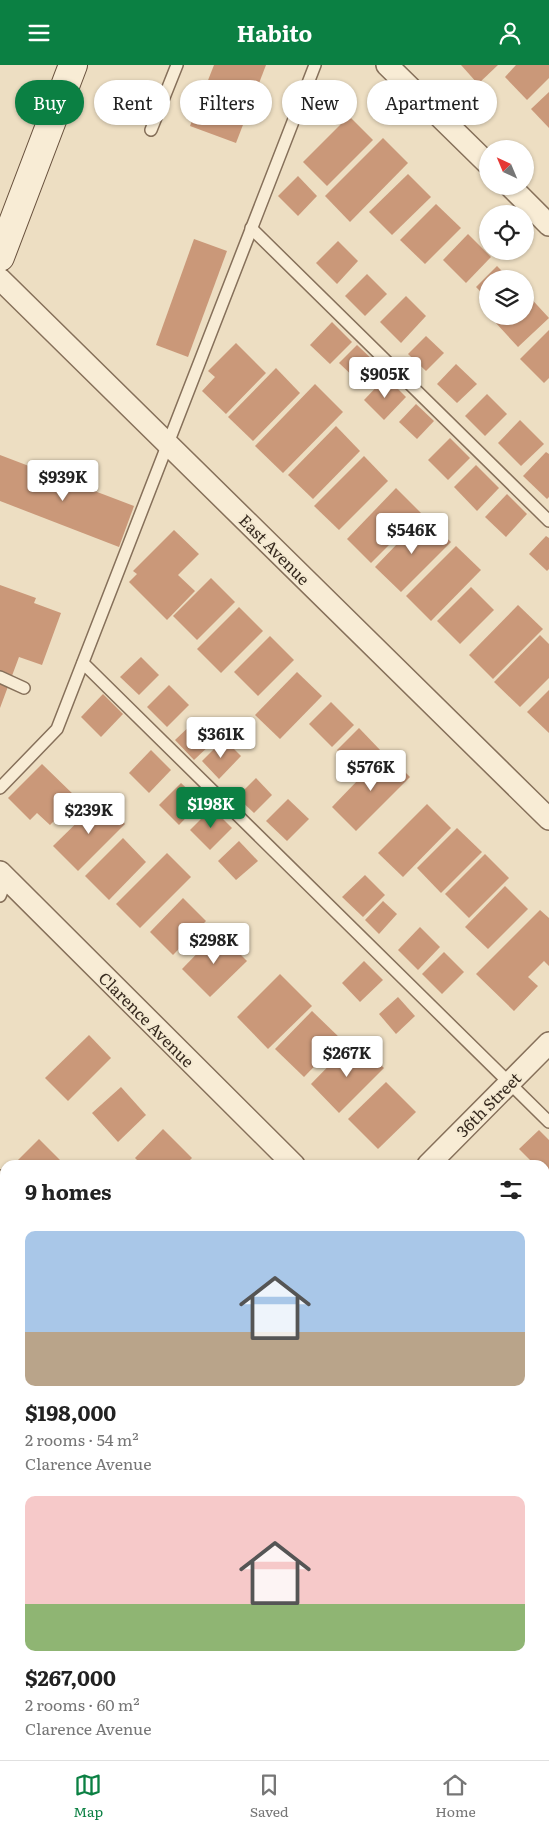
<!DOCTYPE html>
<meta charset="utf-8">
<style>
:root{--surface:#fff;--page:#f6f6f6;--text:#222;--muted:#767676;--line:#e0e0e0;--accent:#0b8043}
body{margin:0;font-family:Literata,serif;background:var(--page);color:var(--text);height:100vh;display:flex;flex-direction:column;font-size:19px;white-space:nowrap}
*{box-sizing:border-box;margin:0}
p{font-size:16px;color:var(--muted)}
.icon{flex:none;width:28px;height:28px;fill:none;stroke:currentColor;stroke-width:2;stroke-linecap:round;stroke-linejoin:round}
.map{position:relative;flex:1;overflow:hidden}
.sheet{position:absolute;left:0px;top:1095px;width:550px;height:600px;display:flex;flex-direction:column;background:var(--surface);border-radius:15px 15px 0 0;box-shadow:0 1px 4px #0004}
.sheet>*{flex:none}
.banner{position:absolute;left:15px;top:15px;width:520px;height:45px;display:flex;gap:10px}
.needle{width:32px;rotate:316deg}
.fabs{position:absolute;left:479px;top:75px;display:grid;gap:10px}
.fabs a{display:grid;place-items:center;width:55px;height:55px;border-radius:50%;background:var(--surface);box-shadow:0 1px 4px #0004;font-size:25px}
.price{position:absolute;translate:-50% -42px;padding:0 11px;border-radius:5px;background:#fff;color:#222;font-size:16px;line-height:32px;filter:drop-shadow(0 1px 2px #0008)}
.price::after{content:'';position:absolute;left:50%;top:30px;width:15px;height:11px;margin-left:-8px;background:inherit;clip-path:polygon(0 0,100% 0,50% 100%)}
.price.active{background:var(--accent);color:#fff}
ul{padding:0;list-style:none}
li{display:grid;align-content:center;gap:10px;height:265px;padding:0 25px}
li span{display:grid;place-items:center;height:155px;border-radius:10px;color:#555}
li>.icon{margin-inline-start:auto}
span .icon{width:90px;height:90px;fill:#fffc;stroke-width:1}
li b{font-size:21px}
h2{display:flex;justify-content:space-between;align-items:center;height:60px;padding:0 25px;font-size:21px}
.pill{padding:0 18px;border-radius:22px;background:var(--surface);box-shadow:0 1px 4px #0004;font-size:18px;line-height:45px}
.pill.active{background:var(--accent);color:#fff}
header{display:flex;justify-content:space-between;align-items:center;height:65px;padding:0 25px;background:var(--accent);color:#fff;font-size:22px;font-weight:700}
.menu{display:flex;justify-content:space-around;align-items:center;height:70px;border-top:1px solid var(--line);background:var(--surface);font-size:14px;color:var(--muted)}
.menu a{display:grid;justify-items:center;gap:2px}
.menu .active{color:var(--accent)}
.map>svg:first-child{display:block}
</style>
<header><svg class="icon" aria-label="menu" viewBox="0 0 24 24"><path d="M4 6h16M4 12h16M4 18h16"/></svg>Habito<svg class="icon" aria-label="person" viewBox="0 0 24 24"><circle cx="12" cy="8" r="4"/><path d="M4 21q1-7 8-7t8 7"/></svg></header>
<div class="map">
<svg width="549" height="1695" viewBox="0 0 549 1695">
<rect width="100%" height="100%" fill="#eddec2"/>
<g fill="#ca9879">
<path d="M214,0H266L236,78L190,61Z"/>
<path d="M461,0H498L478,19Z"/>
<path d="M516,0H549V13L527,35L505,12Z"/>
<path d="M549,27V63L531,44Z"/>
<path d="M349,51L373,75L327,121L303,97Z"/>
<path d="M383,73L408,98L350,157L325,131Z"/>
<path d="M408,109L431,132L392,170L369,147Z"/>
<path d="M298,111L317,131L298,151L278,131Z"/>
<path d="M436,139L461,163L425,199L400,175Z"/>
<path d="M468,169L491,192L466,218L443,195Z"/>
<path d="M194,174L227,186L188,292L156,280Z"/>
<path d="M338,176L358,196L337,219L316,198Z"/>
<path d="M497,201L510,214H488V234L476,222Z"/>
<path d="M367,209L387,229L365,251L345,231Z"/>
<path d="M526,228L549,253L518,282L495,257L502,251H525Z"/>
<path d="M406,231L426,251L401,278L380,257Z"/>
<path d="M332,257L352,277L330,299L310,280Z"/>
<path d="M549,265V313L544,318L520,294Z"/>
<path d="M426,271L444,288L426,306L408,289Z"/>
<path d="M236,278L266,308L226,349L202,326L215,312L208,306Z"/>
<path d="M357,280L375,297L357,315L339,298Z"/>
<path d="M456,299L477,319L457,338L437,319Z"/>
<path d="M276,303L300,328L253,376L228,352Z"/>
<path d="M386,312L406,332L384,355L364,335Z"/>
<path d="M315,319L343,347L283,408L255,381Z"/>
<path d="M487,329L507,349L485,371L465,351Z"/>
<path d="M416,339L434,356L417,374L399,357Z"/>
<path d="M520,355L544,379L521,401L498,378Z"/>
<path d="M336,361L360,386L313,434L288,410Z"/>
<path d="M450,373L470,393L448,415L428,395Z"/>
<path d="M546,387L549,389V432L547,434L523,411Z"/>
<path d="M0,390L134,441L119,482L0,436Z"/>
<path d="M364,391L388,416L339,465L314,441Z"/>
<path d="M476,400L499,423L477,446L454,422Z"/>
<path d="M396,423L421,448L371,498L347,474Z"/>
<path d="M507,429L527,449L506,472L485,452Z"/>
<path d="M419,456L428,465L433,460L451,477L401,527L375,502Z"/>
<path d="M174,465L199,489L178,510L195,526L167,555L129,517L137,509L133,506Z"/>
<path d="M546,471L549,473V504L547,506L529,489Z"/>
<path d="M456,481L481,505L431,556L406,531Z"/>
<path d="M211,513L235,537L197,575L173,551Z"/>
<path d="M0,520L36,533L34,538L61,548L42,600L19,592L0,643Z"/>
<path d="M471,522L494,545L460,579L437,556Z"/>
<path d="M518,540L543,564L493,614L469,590Z"/>
<path d="M239,542L263,566L221,608L197,584Z"/>
<path d="M540,570L549,579V613L520,642L494,617Z"/>
<path d="M270,571L294,595L258,631L234,607Z"/>
<path d="M141,592L159,610L139,630L120,612Z"/>
<path d="M297,607L322,631L280,674L255,650Z"/>
<path d="M169,620L189,640L167,662L147,642Z"/>
<path d="M549,625V668L527,647Z"/>
<path d="M103,629L123,649L101,672L81,652Z"/>
<path d="M331,637L354,660L332,682L309,659Z"/>
<path d="M194,657L213,677L194,695L175,675Z"/>
<path d="M359,663L382,687L360,709L337,685Z"/>
<path d="M224,674L241,691L219,714L202,696Z"/>
<path d="M151,685L171,705L149,728L129,708Z"/>
<path d="M385,687L410,712L356,766L332,742Z"/>
<path d="M42,699L77,733L50,760L37,748L30,755L8,733Z"/>
<path d="M256,713L272,730L254,748L237,732Z"/>
<path d="M181,718L201,737L179,760L159,740Z"/>
<path d="M101,734L125,759L78,806L53,781Z"/>
<path d="M288,734L309,754L287,776L266,756Z"/>
<path d="M427,739L451,763L403,812L378,788Z"/>
<path d="M212,743L232,763L210,785L190,765Z"/>
<path d="M457,763L482,787L441,828L417,803Z"/>
<path d="M123,773L146,797L109,835L85,811Z"/>
<path d="M239,776L258,796L236,815L218,796Z"/>
<path d="M167,788L191,812L140,863L116,839Z"/>
<path d="M485,789L509,813L469,853L445,829Z"/>
<path d="M365,810L385,830L363,852L342,832Z"/>
<path d="M505,821L528,844L488,884L465,862Z"/>
<path d="M183,833L206,856L173,890L150,867Z"/>
<path d="M383,836L397,849L379,869L365,855Z"/>
<path d="M540,845L549,853V901L544,896L528,912L538,921L514,946L476,909Z"/>
<path d="M420,862L440,882L418,905L398,885Z"/>
<path d="M218,867L247,896L210,932L182,904Z"/>
<path d="M444,887L464,907L442,929L422,909Z"/>
<path d="M364,896L383,915L360,937L342,918Z"/>
<path d="M280,909L312,941L268,984L237,952Z"/>
<path d="M398,932L415,951L396,969L379,949Z"/>
<path d="M312,946L341,974L304,1012L275,984Z"/>
<path d="M89,970L111,993L68,1036L45,1013Z"/>
<path d="M347,982L356,992L364,984L384,1003L339,1048L311,1019Z"/>
<path d="M386,1017L416,1047L378,1084L348,1054Z"/>
<path d="M121,1022L146,1050L118,1077L92,1048Z"/>
<path d="M163,1064L192,1093L185,1100H142L135,1093Z"/>
<path d="M539,1065L549,1075V1111L547,1113L545,1111V1100H535L519,1084Z"/>
<path d="M39,1074L65,1100L14,1099Z"/>
<path d="M5,1151V1183L0,1178V1155Z"/>
<path d="M545,1189L549,1193V1222L545,1226Z"/>
<path d="M0,1234L5,1239V1279L0,1284Z"/>
<path d="M5,1291V1315L0,1310V1296Z"/>
<path d="M545,1437L549,1441V1472L545,1476Z"/>
<path d="M549,1482V1529L546,1531L545,1486Z"/>
<path d="M0,1498L5,1503V1534L0,1539Z"/>
<path d="M5,1542V1562L0,1557V1547Z"/>
<path d="M549,1591V1629L545,1625V1595Z"/>
<path d="M2,1654L5,1658V1687L2,1690L0,1689V1656Z"/>
<path d="M545,1660L549,1664V1694L535,1695L530,1690H545Z"/>
<path d="M19,1690H44L49,1695H14Z"/>
<path d="M127,1690H176L171,1695H122Z"/>
<path d="M182,1690H193L198,1695H176Z"/>
<path d="M400,1690H443L437,1695H395Z"/>
<path d="M450,1690H480L485,1695H445Z"/>
</g>
<g fill="none" stroke-linecap="round" stroke-linejoin="round">
<g stroke="#86705a" stroke-width="14">
<g id="service">
<path d="M151,65L177,0"/>
<path d="M251,163L549,456"/>
<path d="M83,598L549,1057"/>
<path d="M0,612L24,623"/>
<path d="M0,723L57,664L315,0"/>
<path d="M0,831L7,814"/>
<path d="M2,1111L5,1114"/>
<path d="M545,1643L549,1647"/>
</g>
</g>
<g stroke="#86705a" stroke-width="24">
<g id="minor">
<path d="M387,0L488,99"/>
<path d="M510,121L549,160"/>
<path d="M0,214L549,754"/>
<path d="M0,807L294,1100"/>
<path d="M428,1100L549,978"/>
<path d="M545,1348L549,1352"/>
<path d="M0,1409L5,1414"/>
<path d="M286,1690L291,1695"/>
</g>
</g>
<g stroke="#68513d" stroke-width="30">
<path id="secondary" d="M0,192L73,0"/>
</g>
<use href="#service" stroke="#f8ecd5" stroke-width="11"/>
<use href="#minor" stroke="#f8ecd5" stroke-width="21"/>
<use href="#secondary" stroke="#f8ecd5" stroke-width="28"/>
</g>
<g text-anchor="middle" dominant-baseline="central" stroke-width="4" stroke-linejoin="round" paint-order="stroke">
<g font-size="16" fill="#36291e" stroke="#f4e9d1">
<text transform="translate(275 484) rotate(45)">East Avenue</text>
<text transform="translate(147 954) rotate(45)">Clarence Avenue</text>
<text transform="translate(488 1039) rotate(-45)">36th Street</text>
</g>
</g>
</svg>
<div class="fabs">
<a><svg class="needle" viewBox="-14 -14 28 28"><path d="M0-13l5 13h-10z" fill="#e53935"/><path d="M0 13l5-13h-10z" fill="#767676"/></svg></a>
<a><svg class="icon" aria-label="locate" viewBox="0 0 24 24"><circle cx="12" cy="12" r="6"/><path d="M12 2v4M12 18v4M2 12h4M18 12h4"/></svg></a>
<a><svg class="icon" aria-label="layers" viewBox="0 0 24 24"><path d="M12 4l9 5-9 5-9-5zM3 14l9 5 9-5"/></svg></a>
</div>
<b class="price" style="left:385px;top:334px">$905K</b>
<b class="price" style="left:63px;top:437px">$939K</b>
<b class="price" style="left:412px;top:490px">$546K</b>
<b class="price" style="left:221px;top:694px">$361K</b>
<b class="price" style="left:371px;top:727px">$576K</b>
<b class="price active" style="left:211px;top:764px">$198K</b>
<b class="price" style="left:89px;top:770px">$239K</b>
<b class="price" style="left:214px;top:900px">$298K</b>
<b class="price" style="left:347px;top:1013px">$267K</b>
<div class="banner">
<a class="pill active">Buy</a>
<a class="pill">Rent</a>
<a class="pill">Filters</a>
<a class="pill">New</a>
<a class="pill">Apartment</a>
</div>
<section class="sheet">
<h2>9 homes<svg class="icon" aria-label="filters" viewBox="0 0 24 24"><path d="M4 7h16M4 17h16"/><circle cx="9" cy="7" r="2"/><circle cx="15" cy="17" r="2"/></svg></h2>
<ul>
<li><span style="background:linear-gradient(#a9c7e8 65%,#b9a48a 0)"><svg class="icon" aria-label="home" viewBox="0 0 24 24"><path d="M3 11l9-7 9 7M6 9v11h12V9"/></svg></span><div><b>$198,000</b><p>2 rooms · 54 m²</p><p>Clarence Avenue</p></div></li>
<li><span style="background:linear-gradient(#f6c9c9 70%,#8fb573 0)"><svg class="icon" aria-label="home" viewBox="0 0 24 24"><path d="M3 11l9-7 9 7M6 9v11h12V9"/></svg></span><div><b>$267,000</b><p>2 rooms · 60 m²</p><p>Clarence Avenue</p></div></li>
</ul>
</section>
</div>
<nav class="menu">
<a class="active"><svg class="icon" aria-label="map" viewBox="0 0 24 24"><path d="M3 6l6-2 6 2 6-2v14l-6 2-6-2-6 2zM9 4v14M15 6v14"/></svg>Map</a>
<a><svg class="icon" aria-label="saved" viewBox="0 0 24 24"><path d="M7 4h10v16l-5-4-5 4z"/></svg>Saved</a>
<a><svg class="icon" aria-label="home" viewBox="0 0 24 24"><path d="M3 11l9-7 9 7M6 9v11h12V9"/></svg>Home</a>
</nav>
